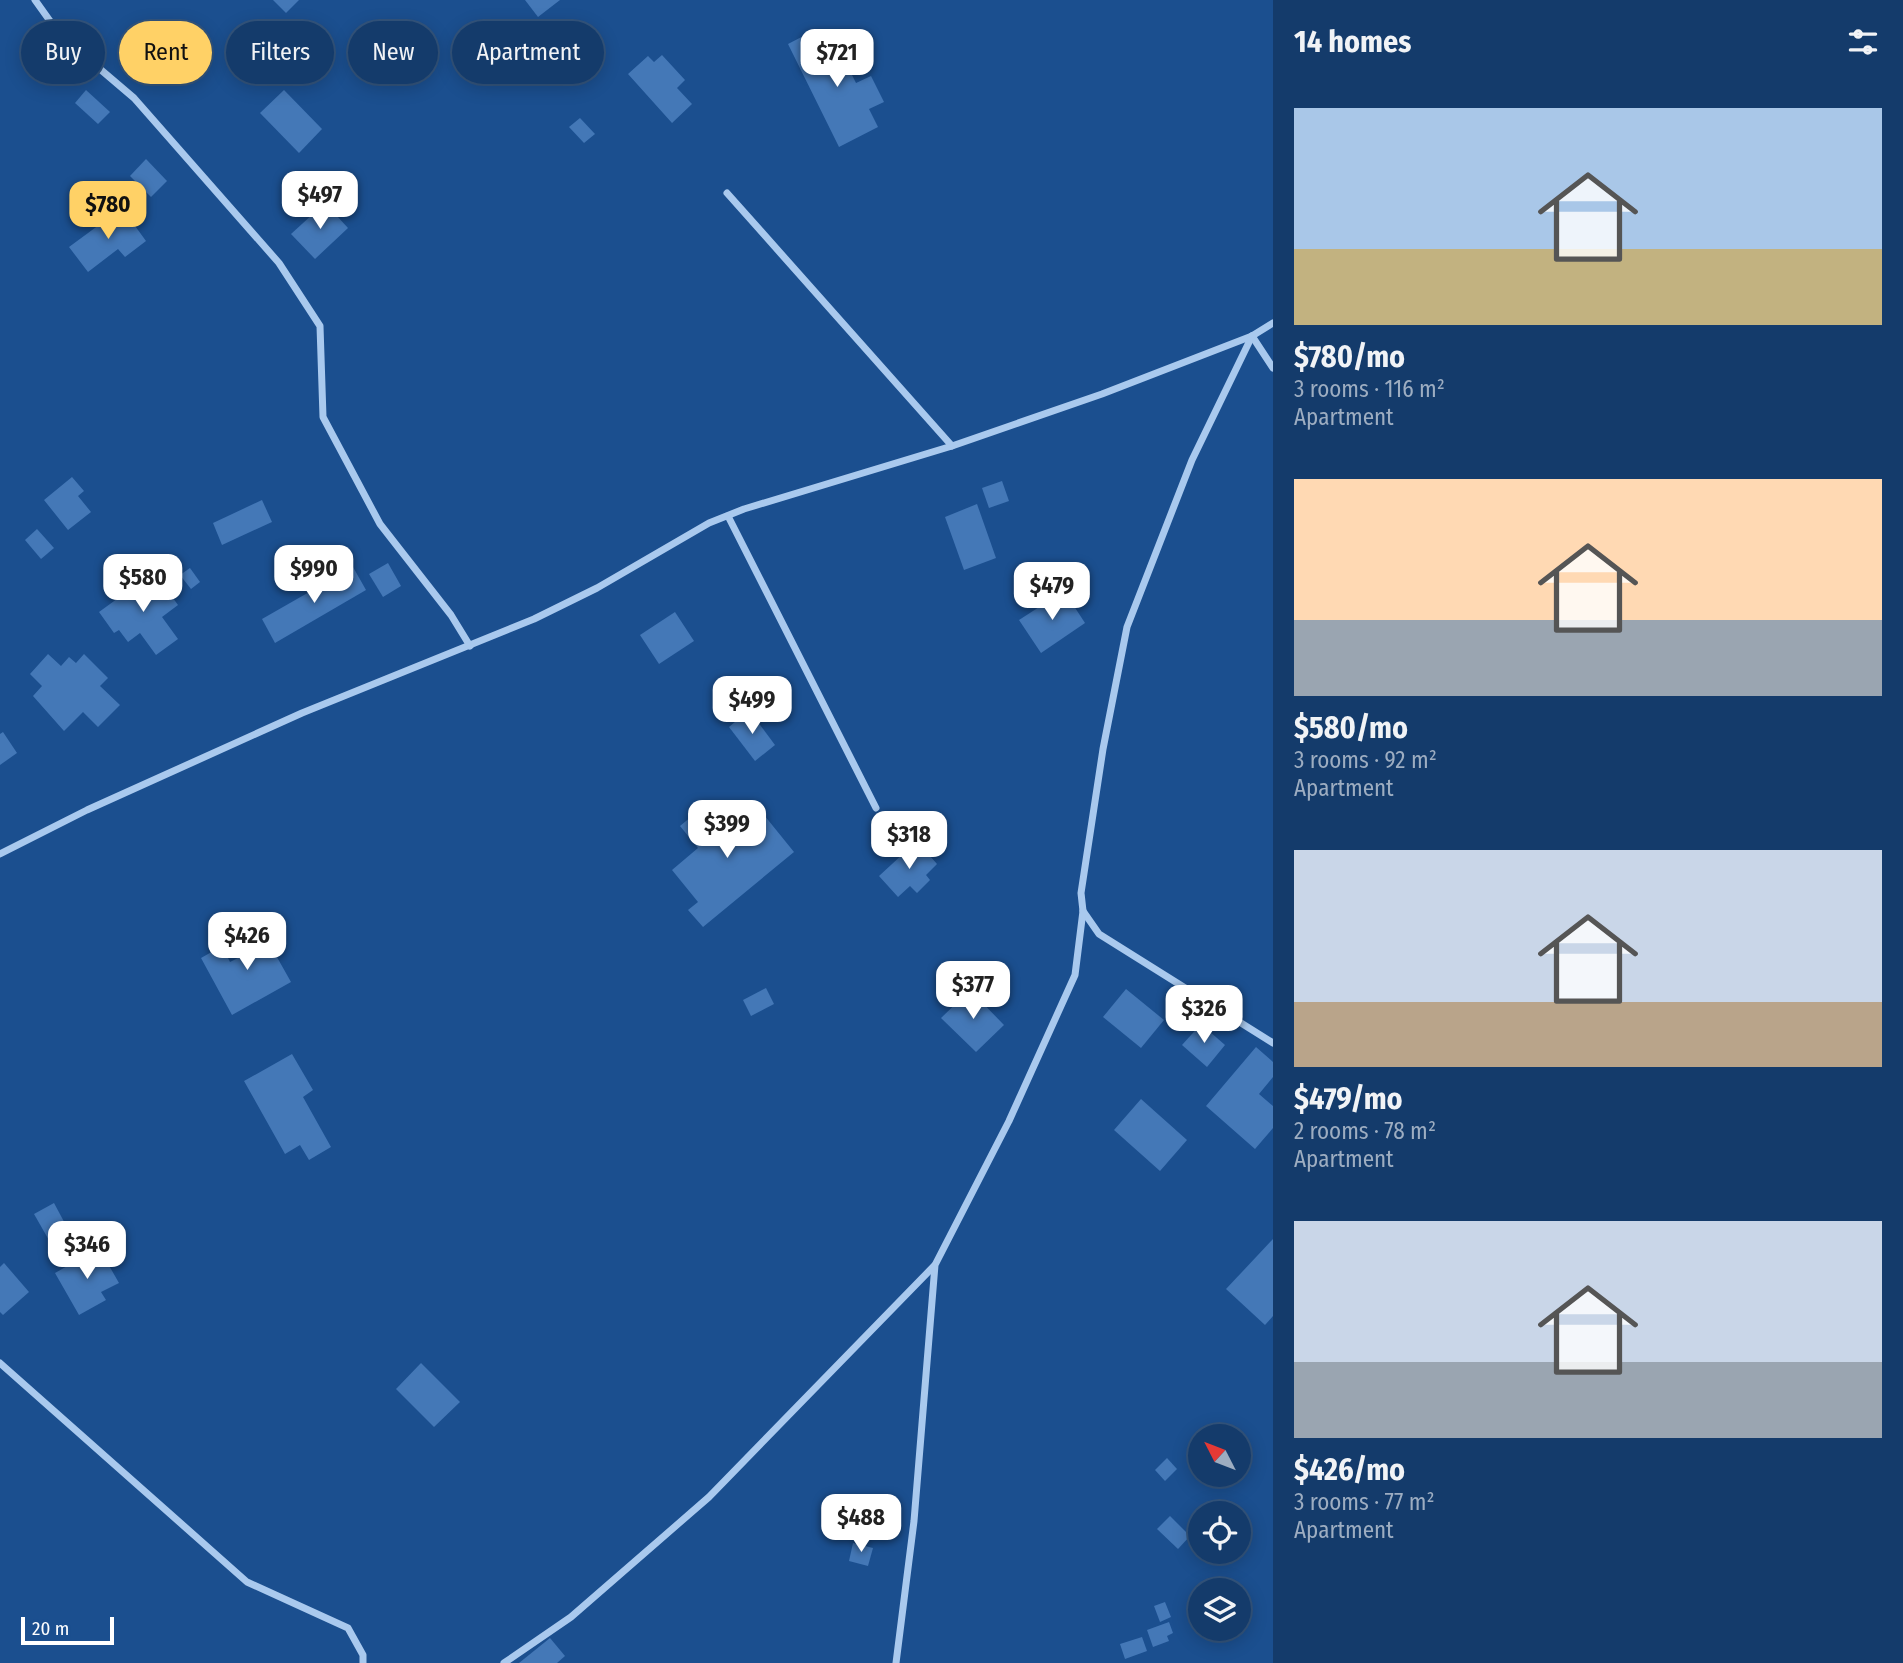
<!DOCTYPE html>
<meta charset="utf-8">
<style>
:root{--surface:#143b6b;--page:#214673;--text:#f1f3f6;--muted:#9dadc1;--line:#33557e;--accent:#ffd166}
body{margin:0;font-family:"Fira Sans Condensed",sans-serif;background:var(--page);color:var(--text);height:100vh;display:flex;flex-direction:column;font-size:26px;white-space:nowrap}
*{box-sizing:border-box;margin:0}
p{font-size:23px;color:var(--muted)}
.icon{flex:none;width:38px;height:38px;fill:none;stroke:currentColor;stroke-width:2;stroke-linecap:round;stroke-linejoin:round}
.map{position:relative;flex:1;overflow:hidden}
.details{display:flex;flex-direction:column;background:var(--surface);width:630px}
.details>*{flex:none}
.banner{position:absolute;left:21px;top:21px;width:665px;height:63px;display:flex;gap:14px}
.needle{width:46px;rotate:312deg}
.tools{position:absolute;left:1188px;top:1424px;display:grid;gap:14px}
.tools a{display:grid;place-items:center;width:63px;height:63px;border-radius:50%;background:var(--surface);box-shadow:0 4px 18px #0003,0 0 0 2px var(--line);font-size:35px}
.scale{position:absolute;left:21px;bottom:18px;width:93px;box-sizing:border-box;padding-left:7px;border:4px solid #fff;border-top:0;font-size:19px;line-height:24px;white-space:nowrap;color:#fff;-webkit-text-stroke:5px #1b4f8f;paint-order:stroke}
.price{position:absolute;translate:-50% -60px;padding:0 16px;border-radius:14px;background:#fff;color:#222;font-size:23px;line-height:46px;filter:drop-shadow(0 2px 4px #0008)}
.price::after{content:'';position:absolute;left:50%;top:42px;width:21px;height:16px;margin-left:-10px;background:inherit;clip-path:polygon(0 0,100% 0,50% 100%)}
.price.current{background:var(--accent);color:#111}
ul{padding:0;list-style:none}
li{display:grid;align-content:center;gap:14px;height:371px;padding:0 21px}
li span{display:grid;place-items:center;height:217px;border-radius:0px;color:#555}
li>.icon{margin-inline-start:auto}
span .icon{width:126px;height:126px;fill:#fffc;stroke-width:1}
li b{font-size:30px}
h2{display:flex;justify-content:space-between;align-items:center;height:84px;padding:0 21px;font-size:30px}
.chip{padding:0 24px;border-radius:32px;background:var(--surface);box-shadow:0 4px 18px #0003,0 0 0 2px var(--line);font-size:24px;line-height:63px}
.chip.current{background:var(--accent);color:#111}
main{display:flex;flex:1;min-height:0}
.map>svg:first-child{display:block}
</style>
<main>
<div class="map">
<svg width="1273" height="1663" viewBox="0 0 1273 1663">
<rect width="100%" height="100%" fill="#1b4f8f"/>
<g fill="#4478b7">
<path d="M273,0H299L286,13Z"/>
<path d="M525,0H560L538,17Z"/>
<path d="M817,29L830,55L840,51L856,83L871,76L884,102L869,109L878,127L839,147L788,44Z"/>
<path d="M662,55L685,80L677,88L692,104L672,123L628,74L648,56L654,62Z"/>
<path d="M86,90L110,112L98,124L75,103Z"/>
<path d="M284,90L322,129L299,153L260,113Z"/>
<path d="M580,118L595,134L584,143L569,127Z"/>
<path d="M146,159L167,181L151,197L130,176Z"/>
<path d="M325,203L348,228L315,259L291,234Z"/>
<path d="M122,208L146,241L125,257L118,249L88,272L69,247Z"/>
<path d="M72,477L84,491L78,496L91,512L68,530L44,500Z"/>
<path d="M1002,481L1009,501L989,508L982,488Z"/>
<path d="M262,500L272,522L222,545L213,523Z"/>
<path d="M977,504L996,558L964,570L945,517Z"/>
<path d="M37,529L54,548L41,559L25,540Z"/>
<path d="M388,563L401,586L383,597L369,574Z"/>
<path d="M353,567L366,590L275,643L262,619Z"/>
<path d="M190,568L200,582L191,589L180,575Z"/>
<path d="M154,572L178,605L162,617L178,639L156,655L140,633L128,642L119,630L114,633L99,612Z"/>
<path d="M1064,591L1085,623L1041,653L1019,620Z"/>
<path d="M675,612L694,641L659,664L640,635Z"/>
<path d="M48,654L61,666L69,657L76,663L84,654L108,678L100,686L120,705L98,727L83,712L64,731L33,696L42,686L30,674Z"/>
<path d="M749,710L775,745L755,761L729,727Z"/>
<path d="M3,732L17,753L0,765V734Z"/>
<path d="M709,802L734,832L760,810L794,852L703,927L688,910L698,902L672,870L698,848L680,826Z"/>
<path d="M917,841L937,864L926,875L930,880L917,893L910,886L898,897L879,876Z"/>
<path d="M260,927L291,982L232,1015L201,958L222,946L230,962L246,954L238,939Z"/>
<path d="M766,988L774,1004L751,1016L743,1000Z"/>
<path d="M1126,989L1164,1020L1141,1048L1103,1017Z"/>
<path d="M970,990L1004,1025L976,1052L941,1018Z"/>
<path d="M1201,1024L1225,1045L1207,1067L1182,1045Z"/>
<path d="M1256,1047L1273,1062V1077L1259,1094L1273,1106V1128L1255,1149L1206,1106Z"/>
<path d="M292,1054L313,1090L303,1097L331,1147L309,1160L300,1145L285,1154L244,1081Z"/>
<path d="M1141,1099L1187,1140L1160,1171L1114,1130Z"/>
<path d="M54,1203L69,1231L50,1242L34,1214Z"/>
<path d="M1273,1239V1316L1265,1325L1226,1289Z"/>
<path d="M99,1248L119,1283L101,1292L106,1300L79,1315L55,1273Z"/>
<path d="M4,1263L29,1292L3,1315L0,1312V1267Z"/>
<path d="M421,1363L460,1402L434,1427L396,1389Z"/>
<path d="M1167,1458L1177,1469L1165,1481L1155,1470Z"/>
<path d="M1170,1516L1190,1536L1178,1549L1157,1529Z"/>
<path d="M853,1543L873,1548L868,1566L849,1561Z"/>
<path d="M1165,1602L1171,1617L1160,1622L1154,1606Z"/>
<path d="M1169,1622L1173,1633L1167,1636L1169,1641L1153,1647L1147,1630Z"/>
<path d="M1142,1637L1147,1651L1125,1659L1120,1644Z"/>
<path d="M550,1638L565,1656L557,1663H519Z"/>
</g>
<g fill="none" stroke-linecap="round" stroke-linejoin="round">
<g stroke="#a9c9ee" stroke-width="7">
<path d="M35,0L60,35L134,98L279,263L320,326L323,417L380,524L451,615L470,646"/>
<path d="M727,193L952,446"/>
<path d="M1252,336L1273,368"/>
<path d="M728,516L876,808"/>
<path d="M0,854L87,810L302,713L534,619L597,588L709,523L744,509L952,446L1102,394L1252,336L1273,323"/>
<path d="M1083,911L1099,934L1273,1043"/>
<path d="M0,1363L247,1582L348,1628L363,1655V1663"/>
<path d="M504,1663L571,1617L709,1497L934,1266"/>
<path d="M896,1663L914,1521L935,1265L1009,1121L1075,975L1083,911L1081,893L1103,749L1127,627L1192,460L1252,336"/>
</g>
</g>
</svg>
<div class="tools">
<a><svg class="needle" viewBox="-14 -14 28 28"><path d="M0-13l5 13h-10z" fill="#e53935"/><path d="M0 13l5-13h-10z" fill="#9dadc1"/></svg></a>
<a><svg class="icon" aria-label="locate" viewBox="0 0 24 24"><circle cx="12" cy="12" r="6"/><path d="M12 2v4M12 18v4M2 12h4M18 12h4"/></svg></a>
<a><svg class="icon" aria-label="layers" viewBox="0 0 24 24"><path d="M12 4l9 5-9 5-9-5zM3 14l9 5 9-5"/></svg></a>
</div>
<div class="scale">20 m</div>
<b class="price" style="left:837px;top:89px">$721</b>
<b class="price" style="left:320px;top:231px">$497</b>
<b class="price current" style="left:108px;top:241px">$780</b>
<b class="price" style="left:314px;top:605px">$990</b>
<b class="price" style="left:143px;top:614px">$580</b>
<b class="price" style="left:1052px;top:622px">$479</b>
<b class="price" style="left:752px;top:736px">$499</b>
<b class="price" style="left:727px;top:860px">$399</b>
<b class="price" style="left:909px;top:871px">$318</b>
<b class="price" style="left:247px;top:972px">$426</b>
<b class="price" style="left:973px;top:1021px">$377</b>
<b class="price" style="left:1204px;top:1045px">$326</b>
<b class="price" style="left:87px;top:1281px">$346</b>
<b class="price" style="left:861px;top:1554px">$488</b>
<div class="banner">
<a class="chip">Buy</a>
<a class="chip current">Rent</a>
<a class="chip">Filters</a>
<a class="chip">New</a>
<a class="chip">Apartment</a>
</div>
</div>
<section class="details">
<h2>14 homes<svg class="icon" aria-label="filters" viewBox="0 0 24 24"><path d="M4 7h16M4 17h16"/><circle cx="9" cy="7" r="2"/><circle cx="15" cy="17" r="2"/></svg></h2>
<ul>
<li><span style="background:linear-gradient(#a9c7e8 65%,#c2b280 0)"><svg class="icon" aria-label="home" viewBox="0 0 24 24"><path d="M3 11l9-7 9 7M6 9v11h12V9"/></svg></span><div><b>$780/mo</b><p>3 rooms · 116 m²</p><p>Apartment</p></div></li>
<li><span style="background:linear-gradient(#ffd9b3 65%,#9aa5b1 0)"><svg class="icon" aria-label="home" viewBox="0 0 24 24"><path d="M3 11l9-7 9 7M6 9v11h12V9"/></svg></span><div><b>$580/mo</b><p>3 rooms · 92 m²</p><p>Apartment</p></div></li>
<li><span style="background:linear-gradient(#c9d6e8 70%,#b9a48a 0)"><svg class="icon" aria-label="home" viewBox="0 0 24 24"><path d="M3 11l9-7 9 7M6 9v11h12V9"/></svg></span><div><b>$479/mo</b><p>2 rooms · 78 m²</p><p>Apartment</p></div></li>
<li><span style="background:linear-gradient(#c9d6e8 65%,#9aa5b1 0)"><svg class="icon" aria-label="home" viewBox="0 0 24 24"><path d="M3 11l9-7 9 7M6 9v11h12V9"/></svg></span><div><b>$426/mo</b><p>3 rooms · 77 m²</p><p>Apartment</p></div></li>
</ul>
</section>
</main>
